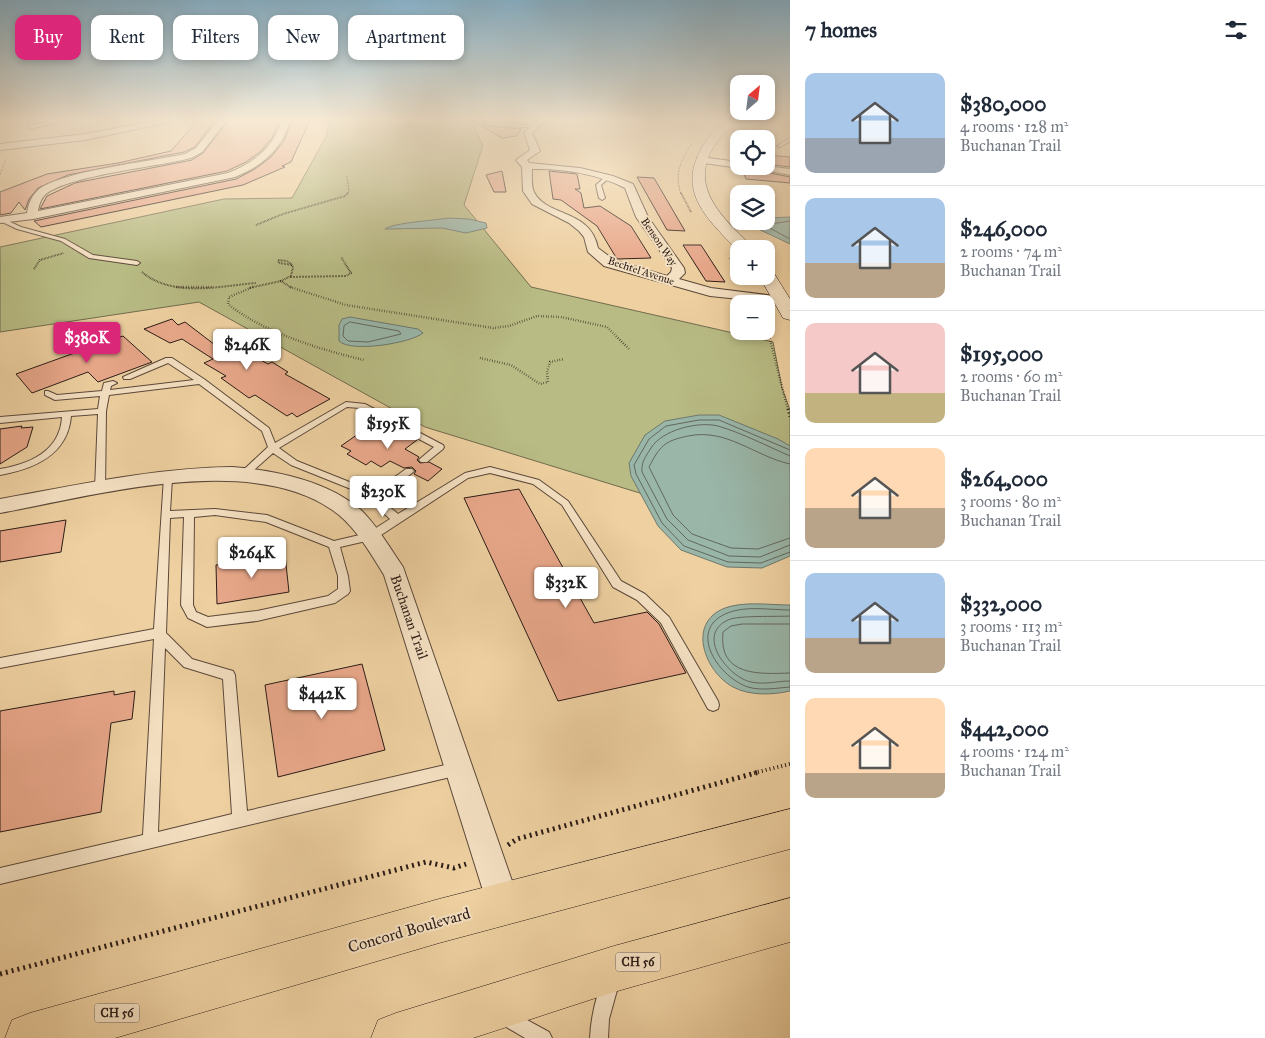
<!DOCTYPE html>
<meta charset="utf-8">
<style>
:root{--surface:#fff;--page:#f2f2f3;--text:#1f2937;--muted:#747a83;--line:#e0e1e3;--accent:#db2777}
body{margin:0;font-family:"IM FELL Great Primer",serif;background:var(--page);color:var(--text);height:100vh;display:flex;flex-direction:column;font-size:19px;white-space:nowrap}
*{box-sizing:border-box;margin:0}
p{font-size:16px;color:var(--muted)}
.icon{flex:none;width:28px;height:28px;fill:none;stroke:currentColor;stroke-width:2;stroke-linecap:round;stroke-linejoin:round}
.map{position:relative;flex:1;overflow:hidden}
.drawer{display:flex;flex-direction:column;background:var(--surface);width:475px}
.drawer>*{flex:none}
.hud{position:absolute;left:15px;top:15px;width:475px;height:45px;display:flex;gap:10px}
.needle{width:32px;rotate:28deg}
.fabs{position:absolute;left:730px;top:75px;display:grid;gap:10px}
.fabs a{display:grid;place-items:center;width:45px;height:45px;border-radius:10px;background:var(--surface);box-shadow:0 2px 8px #0003;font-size:25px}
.price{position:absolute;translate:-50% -42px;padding:0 11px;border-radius:5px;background:#fff;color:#222;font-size:16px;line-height:32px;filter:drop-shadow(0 1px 2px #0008)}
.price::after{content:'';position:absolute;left:50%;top:30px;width:15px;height:11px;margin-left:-8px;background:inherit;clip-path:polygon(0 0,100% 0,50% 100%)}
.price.selected{background:var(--accent);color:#fff}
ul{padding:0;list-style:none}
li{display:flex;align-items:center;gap:15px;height:125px;padding:0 15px}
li+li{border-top:1px solid var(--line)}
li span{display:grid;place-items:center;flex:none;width:140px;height:100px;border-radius:10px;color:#555}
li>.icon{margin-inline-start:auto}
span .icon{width:60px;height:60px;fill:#fffc;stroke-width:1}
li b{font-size:21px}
h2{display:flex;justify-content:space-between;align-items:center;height:60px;padding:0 15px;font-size:21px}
.chip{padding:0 18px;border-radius:10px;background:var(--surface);box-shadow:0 2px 8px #0003;font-size:18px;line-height:45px}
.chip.selected{background:var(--accent);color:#fff}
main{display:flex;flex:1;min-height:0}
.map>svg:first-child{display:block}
</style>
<main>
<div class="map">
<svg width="790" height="1038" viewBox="0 0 790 1038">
<rect width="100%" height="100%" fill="#eed0a1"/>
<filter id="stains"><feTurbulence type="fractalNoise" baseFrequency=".004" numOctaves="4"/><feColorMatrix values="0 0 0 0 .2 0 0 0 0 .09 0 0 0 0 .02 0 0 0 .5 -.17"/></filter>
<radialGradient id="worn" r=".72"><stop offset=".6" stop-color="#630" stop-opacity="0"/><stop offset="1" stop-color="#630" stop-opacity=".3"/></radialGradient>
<path fill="#b8bb84" stroke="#716b4d" d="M330,120H470L483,145L464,205L531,287L773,342L782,388L790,410V500L695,510L425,427L199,302L0,332V247L224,199L292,198L326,137Z"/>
<g fill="#99b6a9" stroke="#6d786e">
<path d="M790,217V244L754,227L753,224L758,221H766V218Z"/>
<path d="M449,218L469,219L486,223L487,228L466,233L442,228L385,229C392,223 437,220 449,218Z"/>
<path d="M350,317L418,329L423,333C411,343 351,353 339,341V325L342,319Z"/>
<path d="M699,415H719L778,439L790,446V556L762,568L727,567L681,550L658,526L631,476L629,463L645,435L665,421Z"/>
<path d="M790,605V691C772,695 750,696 733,687C705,672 686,623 725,608C744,601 770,605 790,605Z"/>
</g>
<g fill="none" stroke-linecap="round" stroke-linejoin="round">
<g stroke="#626860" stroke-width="1">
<path d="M790,221L764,225L790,239"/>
<path d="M350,322L399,331L401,334L368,342L348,341L343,336L344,326Z"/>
<path d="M790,450L719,420H699L666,426L649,439L634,465L636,474L662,523L684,546L728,562L761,563L790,552"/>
<path d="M790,456C767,446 742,433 718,426C698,421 662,430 651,448C646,456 641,462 642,472L667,519L688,540L729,556L760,557L790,545"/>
<path d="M790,464C754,456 727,428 688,436C664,441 660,446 649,467L673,515L692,534L731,548L758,549L790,538"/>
<path d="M790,610C770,610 744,605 725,614C687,632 720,678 748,687C761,691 777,688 790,687"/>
<path d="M790,616C777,617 738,615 728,620C695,635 728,677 751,682C764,685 777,681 790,681"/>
<path d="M790,624H742L731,626L723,632C718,677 760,674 790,673"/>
</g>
</g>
<g fill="#e9a88b" stroke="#2a1b16">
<path d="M198,120H215L195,147L184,152L68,175L38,188L29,199L25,210L19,202L11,213L0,215V192L47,174L118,163L171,151Z"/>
<path d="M229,120H280L272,138L260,152L246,162L227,171L40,209L47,196L75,183L192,160L203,153Z"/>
<path d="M292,120H310L291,162L282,166L285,167L243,185L41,227L34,221L236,179L255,169L271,157L284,141Z"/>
<path d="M472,120H485V126L521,129L517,136L502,138Z"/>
<path d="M766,155L790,157V167L766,164Z"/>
<path d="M744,168L790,177V183L746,179L742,169Z"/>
<path d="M502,171L506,192H494L486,175Z"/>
<path d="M549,171L577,174L580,189H575L581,193L584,208L600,206L631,226L651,258L617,259L597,226L561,200L553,199Z"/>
<path d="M637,177L654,178L685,231L667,230Z"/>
<path d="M683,245H701L725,282L706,281Z"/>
<path d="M172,319L178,325L185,322L219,348L230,343L268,364L272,362L288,372L285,374L330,399L297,417L292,413L287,416L255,395L249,398L221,378L226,376L204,363L213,359L182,339L170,343L144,329Z"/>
<path d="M123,336L152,362L98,382L88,372L32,393L16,374L80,351L78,349L109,338L111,340Z"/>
<path d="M378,420L417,440L405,449L419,457L417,460L420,463L429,462L442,469L428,481L414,474L416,471L412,467L404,468L390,461L381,467L371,461L366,465L347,454L351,451L341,446Z"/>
<path d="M22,426L21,428L33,427L27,447L0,464V429Z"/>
<path d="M519,489L594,623L647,612L659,624L686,673L558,701L464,498Z"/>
<path d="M66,520L61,552L0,562V531Z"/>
<path d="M285,555L289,592L217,604L216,565Z"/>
<path d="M362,664L385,750L278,777L265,685Z"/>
<path d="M114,691V695L135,691L132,719L111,723L101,812L0,832V711Z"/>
</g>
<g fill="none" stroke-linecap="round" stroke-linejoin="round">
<g stroke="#5b4839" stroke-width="2">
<g id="lane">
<path d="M486,122L535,126L537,127L535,128L485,124Z"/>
<path d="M790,138V141L780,147L777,146Z"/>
<path d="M605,177L609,178L601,185L605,198L602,200L599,198L596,185Z"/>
<path d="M0,219H4L21,227L65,239L93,255L137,261L140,263L137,265L89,258L61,241L17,229L0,221Z"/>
<path d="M166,358H172L204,379L269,428L275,443L346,402L365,404L443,445L444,447L443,449L427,462H421L419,460L421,458L434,447L360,408L347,407L279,448L297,461L367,489L372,493L406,469H412L414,471L412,473L379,498L398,514L465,473L490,467L539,480L568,501L621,581L645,594L669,617L718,701L719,705L718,709L713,711L708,709L661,623L637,600L613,587L562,505L533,484L490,473L468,478L375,539L340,547L348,576L350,591L348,594L335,603L257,621L207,627L188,618L181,605L184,517L170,518L166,633L192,659L233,671L235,675L247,811L458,762L463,764L465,769L463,774L0,884V868L143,835L154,639L0,668V658L154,629L164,477L167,476L172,479L170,511L215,509L267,515L334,541L368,533L390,519L361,493L291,465L273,453L245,478H239L237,476L239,474L268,447L262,431L199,384L109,395L106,411L105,489L103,491L100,492L95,489L98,414L71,416C68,455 34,469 0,475V469C30,464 60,451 62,417L0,423V417L98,409L100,396L55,400L45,395V391H48L57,395L102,391L104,383L113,381L117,383L111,386L110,390L194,380L168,363L130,379H124L123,377ZM215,515L266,522L329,547L338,576V589L328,596L257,611L208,617L196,612L193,605L194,517ZM165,648L184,667L223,679L232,814L158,832Z"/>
<path d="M610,974L616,977L619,983L609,1019L608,1038H590C591,1017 596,996 604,977Z"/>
<path d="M507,1009L549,1032L552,1038H525L501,1024L498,1018L501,1012Z"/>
</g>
</g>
<g stroke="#5b4839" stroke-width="2">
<g id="street">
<path d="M50,120H67L31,129L27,127Z"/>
<path d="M160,120H179L85,140L0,150V144L85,134Z"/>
<path d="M218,120H227L202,152L191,158C157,167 71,175 46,194C41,198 39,205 38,211L228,173C255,162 273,148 282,120H290C282,150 262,166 235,177L33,219L0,223V217L27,213C28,204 32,195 39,189C67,170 149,162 185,154L196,148Z"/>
<path d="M537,120H546L532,133L540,151L527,160L529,163L580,168L613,176L633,184L648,217L684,268L685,273L679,279L711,288L783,297L790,301L788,304L710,296L604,266L588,252L584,237L579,231L569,223L532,204L523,191L522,167L516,160L530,150L524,133ZM532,169C562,168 598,174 625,188L636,217L672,268L671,272L667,276L614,260L598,248C591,209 546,217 534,192C531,186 532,176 532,169Z"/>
<path d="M700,157L739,162V166H743L739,168L697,162V158Z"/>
<path d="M744,166H766L790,169V175Z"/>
<path d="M232,467C275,470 329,481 362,511C378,527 390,548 403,567L520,904L515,916L503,921L491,916L384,575C371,554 358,531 339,515C257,449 94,496 0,513V499C77,485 154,468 232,467Z"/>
</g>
</g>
<g stroke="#2a1b16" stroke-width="1">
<g id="secondary">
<path d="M726,120H738C733,126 726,130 721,137C696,166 702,193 726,220C734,230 745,238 753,249H739V252C712,223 678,196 699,153C705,140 714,129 726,120Z"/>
<path d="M766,269L772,270L790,299V320L783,318L759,276H766Z"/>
</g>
</g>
<g stroke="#2a1b16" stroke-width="1">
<g id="primary">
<path d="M790,809V849L439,943L115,1038H5L12,1020L30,1013L439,899Z"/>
<path d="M790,898V942L614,992L473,1038H371L378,1020L396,1013L614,946Z"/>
</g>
</g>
<g stroke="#2a1b16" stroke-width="1" stroke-dasharray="0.5 1" stroke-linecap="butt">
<path d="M409,120L410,128"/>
<path d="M0,175L6,158"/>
<path d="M347,176L349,192L347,194"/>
<path d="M681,194C674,174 681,160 692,143"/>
</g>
<g stroke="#2a1b16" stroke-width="2" stroke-dasharray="0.5 1" stroke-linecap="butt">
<path d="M681,193L691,212"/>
<path d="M256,225L283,214L345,196L348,193"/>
<path d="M730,258L739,270"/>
<path d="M292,265L279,263L278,260C285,261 289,260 293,267L291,276L281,281L292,288"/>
<path d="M34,269L40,260L64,253"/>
<path d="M142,272C173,298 219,286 256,283"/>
<path d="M744,276L748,283"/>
<path d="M290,277L346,276L351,273L341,257"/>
<path d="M249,288L281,281"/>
</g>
<g stroke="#2a1b16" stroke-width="2.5" stroke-dasharray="0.5 2" stroke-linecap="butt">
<path d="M176,287H213"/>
<path d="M253,287L229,297L228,304C262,332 322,350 364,360"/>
<path d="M290,287L346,305L493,328L509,326L537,316L561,317L607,327L629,349"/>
<path d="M766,324L788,410"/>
<path d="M480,358L511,365L540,384L548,382L547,372L550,362L564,359"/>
</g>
<path stroke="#2a1b16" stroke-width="3" stroke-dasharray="1 2.5" stroke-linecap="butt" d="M788,409L790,417"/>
<path stroke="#2a1b16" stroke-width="4" stroke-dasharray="1 3" stroke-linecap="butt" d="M754,773L790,764"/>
<g stroke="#2a1b16" stroke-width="5" stroke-dasharray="2 4" stroke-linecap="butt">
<path d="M508,845L517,839L759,772"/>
<path d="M0,974L426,862L454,868L466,864"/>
</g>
<use href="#lane" fill="#f4e0c2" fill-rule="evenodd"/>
<use href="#street" fill="#f4e0c2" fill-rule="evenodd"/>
<use href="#secondary" fill="#f4e0c2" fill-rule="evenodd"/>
<use href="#primary" fill="#eed0a1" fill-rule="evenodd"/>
</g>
<linearGradient id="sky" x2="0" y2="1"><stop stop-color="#88b5cf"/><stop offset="0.45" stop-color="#f7ead5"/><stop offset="1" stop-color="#f7ead5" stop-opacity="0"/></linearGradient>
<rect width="790" height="266" fill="url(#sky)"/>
<g text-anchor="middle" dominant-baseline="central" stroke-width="4" stroke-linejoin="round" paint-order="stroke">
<g font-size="11" fill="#2a1b16" stroke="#f4e0c2">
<text transform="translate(659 242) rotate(56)">Benson Way</text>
<text transform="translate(641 271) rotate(18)">Bechtel Avenue</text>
</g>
<g fill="#f4e0c2" stroke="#67564a" stroke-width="1">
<rect x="615.5" y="952.5" width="45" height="19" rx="4"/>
<rect x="94.5" y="1003.5" width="45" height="19" rx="4"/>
</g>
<g font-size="12" font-weight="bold" fill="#2a1b16">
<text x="638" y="962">CH 56</text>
<text x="117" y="1013">CH 56</text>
</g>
<g font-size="14" fill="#2a1b16" stroke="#f4e0c2">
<text transform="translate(409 617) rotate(71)">Buchanan Trail</text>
</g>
<g font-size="16" fill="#2a1b16" stroke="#f4e0c2">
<text transform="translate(409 930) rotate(-16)">Concord Boulevard</text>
</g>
</g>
<rect width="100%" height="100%" filter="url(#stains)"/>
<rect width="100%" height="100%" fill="url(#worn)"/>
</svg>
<div class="fabs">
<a><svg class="needle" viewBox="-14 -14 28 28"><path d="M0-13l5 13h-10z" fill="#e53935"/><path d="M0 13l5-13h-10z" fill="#747a83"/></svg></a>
<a><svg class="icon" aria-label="locate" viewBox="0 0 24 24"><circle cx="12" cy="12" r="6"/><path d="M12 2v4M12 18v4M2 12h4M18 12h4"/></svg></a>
<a><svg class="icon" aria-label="layers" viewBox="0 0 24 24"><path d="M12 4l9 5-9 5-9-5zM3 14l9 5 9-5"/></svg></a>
<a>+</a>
<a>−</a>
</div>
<b class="price selected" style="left:87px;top:364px">$380K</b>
<b class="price" style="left:247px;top:371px">$246K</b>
<b class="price" style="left:388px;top:450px">$195K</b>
<b class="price" style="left:383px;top:518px">$230K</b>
<b class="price" style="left:252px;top:579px">$264K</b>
<b class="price" style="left:566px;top:609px">$332K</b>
<b class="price" style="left:322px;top:720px">$442K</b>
<div class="hud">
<a class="chip selected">Buy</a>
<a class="chip">Rent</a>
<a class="chip">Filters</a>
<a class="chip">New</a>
<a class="chip">Apartment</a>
</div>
</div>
<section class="drawer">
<h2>7 homes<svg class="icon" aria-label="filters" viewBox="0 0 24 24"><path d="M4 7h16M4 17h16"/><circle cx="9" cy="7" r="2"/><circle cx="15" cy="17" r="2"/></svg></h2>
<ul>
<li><span style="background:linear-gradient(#a9c7e8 65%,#9aa5b1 0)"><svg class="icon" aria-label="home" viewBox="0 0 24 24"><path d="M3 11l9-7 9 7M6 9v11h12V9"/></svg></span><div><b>$380,000</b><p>4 rooms · 128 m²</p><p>Buchanan Trail</p></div></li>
<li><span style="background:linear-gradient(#a9c7e8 65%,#b9a48a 0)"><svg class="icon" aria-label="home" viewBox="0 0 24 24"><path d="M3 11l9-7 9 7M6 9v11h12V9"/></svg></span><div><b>$246,000</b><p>2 rooms · 74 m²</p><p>Buchanan Trail</p></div></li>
<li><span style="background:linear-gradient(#f6c9c9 70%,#c2b280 0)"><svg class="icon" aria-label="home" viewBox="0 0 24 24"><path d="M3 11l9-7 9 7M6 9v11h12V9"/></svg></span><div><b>$195,000</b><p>2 rooms · 60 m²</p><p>Buchanan Trail</p></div></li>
<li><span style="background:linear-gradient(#ffd9b3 60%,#b9a48a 0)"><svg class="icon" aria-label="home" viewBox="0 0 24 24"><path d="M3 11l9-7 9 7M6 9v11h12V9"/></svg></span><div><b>$264,000</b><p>3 rooms · 80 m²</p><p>Buchanan Trail</p></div></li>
<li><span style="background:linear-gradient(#a9c7e8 65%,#b9a48a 0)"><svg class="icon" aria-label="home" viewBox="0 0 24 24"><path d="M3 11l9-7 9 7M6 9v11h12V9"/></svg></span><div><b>$332,000</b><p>3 rooms · 113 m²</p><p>Buchanan Trail</p></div></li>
<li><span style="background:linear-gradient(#ffd9b3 75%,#b9a48a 0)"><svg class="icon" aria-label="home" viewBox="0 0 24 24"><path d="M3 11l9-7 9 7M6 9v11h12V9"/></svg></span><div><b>$442,000</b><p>4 rooms · 124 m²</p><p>Buchanan Trail</p></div></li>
</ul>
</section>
</main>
